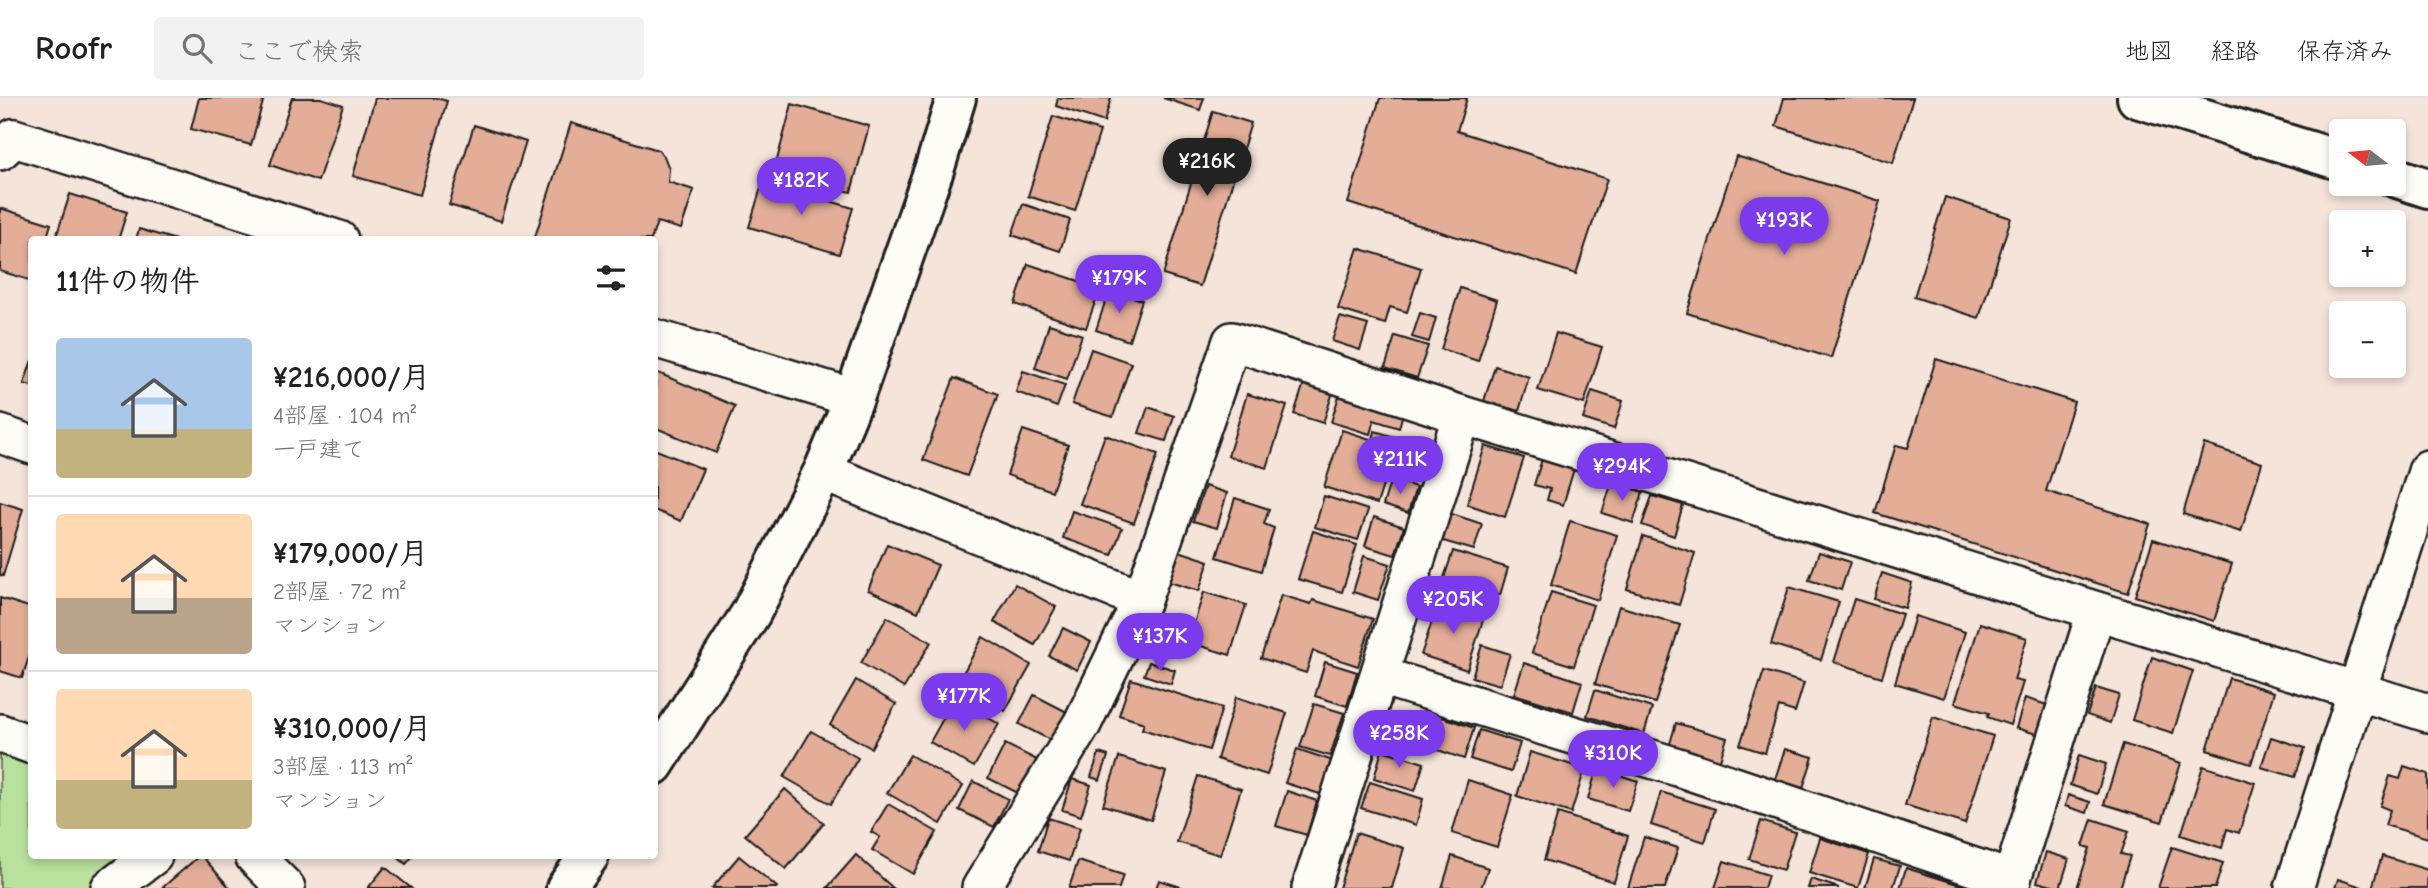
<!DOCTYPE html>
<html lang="ja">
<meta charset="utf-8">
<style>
:root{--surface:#fff;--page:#f2f2f2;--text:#202124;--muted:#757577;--line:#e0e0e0;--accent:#7c3aed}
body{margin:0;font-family:"Comic Neue","Klee One",sans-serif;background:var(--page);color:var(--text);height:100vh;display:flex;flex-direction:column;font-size:26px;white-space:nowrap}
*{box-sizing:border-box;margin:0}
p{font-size:23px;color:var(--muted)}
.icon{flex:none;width:38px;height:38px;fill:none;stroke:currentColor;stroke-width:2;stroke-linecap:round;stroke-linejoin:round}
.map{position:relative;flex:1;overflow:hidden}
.sheet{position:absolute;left:28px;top:138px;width:630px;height:623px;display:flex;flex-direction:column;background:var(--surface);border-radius:7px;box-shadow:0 4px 10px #0003}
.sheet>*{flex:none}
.needle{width:46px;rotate:286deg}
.buttons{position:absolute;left:2329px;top:21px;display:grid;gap:14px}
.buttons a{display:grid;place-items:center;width:77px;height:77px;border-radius:7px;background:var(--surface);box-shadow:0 4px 10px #0003;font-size:35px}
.price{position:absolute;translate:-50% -60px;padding:0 16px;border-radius:24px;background:var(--accent);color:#fff;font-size:23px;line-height:46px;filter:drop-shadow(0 2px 4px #0008)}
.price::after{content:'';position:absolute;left:50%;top:42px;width:21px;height:16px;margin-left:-10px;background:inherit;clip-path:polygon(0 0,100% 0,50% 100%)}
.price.current{background:#222;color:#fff}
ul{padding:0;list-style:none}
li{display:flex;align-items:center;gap:21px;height:175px;padding:0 28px}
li+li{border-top:2px solid var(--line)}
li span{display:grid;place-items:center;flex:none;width:196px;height:140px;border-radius:7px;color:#555}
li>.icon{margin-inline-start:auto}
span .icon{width:84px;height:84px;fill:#fffc;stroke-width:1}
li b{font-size:30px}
h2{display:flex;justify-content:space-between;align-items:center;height:84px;padding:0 28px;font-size:30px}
header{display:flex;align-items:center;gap:42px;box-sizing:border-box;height:98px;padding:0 35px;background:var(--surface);border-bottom:2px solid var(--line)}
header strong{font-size:33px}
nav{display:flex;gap:38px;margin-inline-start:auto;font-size:24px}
.search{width:490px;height:63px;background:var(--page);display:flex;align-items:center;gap:18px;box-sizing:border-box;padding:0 24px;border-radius:7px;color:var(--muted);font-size:26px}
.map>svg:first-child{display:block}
</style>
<header>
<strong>Roofr</strong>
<div class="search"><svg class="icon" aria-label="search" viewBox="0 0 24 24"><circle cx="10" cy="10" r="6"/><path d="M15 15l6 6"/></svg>ここで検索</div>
<nav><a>地図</a><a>経路</a><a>保存済み</a></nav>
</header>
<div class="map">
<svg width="2428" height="790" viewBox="0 0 2428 790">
<rect width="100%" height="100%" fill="#f5e4da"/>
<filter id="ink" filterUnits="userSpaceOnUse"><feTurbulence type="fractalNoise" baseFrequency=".0143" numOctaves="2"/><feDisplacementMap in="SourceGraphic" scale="14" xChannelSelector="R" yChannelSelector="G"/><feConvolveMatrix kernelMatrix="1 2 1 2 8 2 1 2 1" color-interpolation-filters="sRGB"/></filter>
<g filter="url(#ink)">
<path fill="#b9e19d" stroke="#6a7e5c" stroke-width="2" d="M0,649L31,660L32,758H136L90,790H0Z"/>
<g fill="#e3ad98" stroke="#1c1c1c" stroke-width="2">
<path d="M199,0H264L251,47L191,31Z"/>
<path d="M292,0H321L343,7L318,83L270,67Z"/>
<path d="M375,0H436L447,3L420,97L353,78Z"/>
<path d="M1058,0H1111L1104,24L1056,8Z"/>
<path d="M1163,0H1204L1200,12Z"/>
<path d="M1380,0H1467L1457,33L1607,81L1576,176L1348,105Z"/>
<path d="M1784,0H1913L1893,65L1776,28Z"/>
<path d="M792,6L869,28L851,94L774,73Z"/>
<path d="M1213,13L1251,25L1200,188L1163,177Z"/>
<path d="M1053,18L1100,33L1075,113L1028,98Z"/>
<path d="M571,25L658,52L664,58L669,71L668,84L694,92L681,131L657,124L651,142H534Z"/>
<path d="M474,27L526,44L501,123L449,107Z"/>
<path d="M1736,58L1880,103L1831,260L1687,215Z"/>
<path d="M763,83L853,110L839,156L749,129Z"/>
<path d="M70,96L127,114L118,142H55Z"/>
<path d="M1945,99L2011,120L1979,220L1914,199Z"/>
<path d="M1023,106L1070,122L1060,153L1012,137Z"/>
<path d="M0,110L51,126L46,142H32V183L0,173Z"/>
<path d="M139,131L176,142H136Z"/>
<path d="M1358,150L1421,170L1407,214L1390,209L1385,226L1338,211Z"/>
<path d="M1028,166L1100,190L1086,230L1015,206Z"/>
<path d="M1460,190L1497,202L1478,263L1441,251Z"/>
<path d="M1109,192L1142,202L1129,243L1096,232Z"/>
<path d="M1420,215L1436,220L1429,244L1412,239Z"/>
<path d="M1340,219L1368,227L1360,252L1332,243Z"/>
<path d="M1049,226L1082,237L1067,281L1035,270Z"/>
<path d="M1556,235L1602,249L1584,306L1538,292Z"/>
<path d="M1395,238L1428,248L1417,280L1385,270Z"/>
<path d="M1091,251L1131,265L1113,319L1072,306Z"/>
<path d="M1936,261L2074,304L2046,393L2150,426L2128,495L1875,415L1896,347L1908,350Z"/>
<path d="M32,262V288L24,286Z"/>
<path d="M1495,268L1529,279L1519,313L1484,303Z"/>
<path d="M1023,273L1065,287L1057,309L1016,294Z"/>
<path d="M656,274L735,308L716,355L654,329Z"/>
<path d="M954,280L998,296L967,378L923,362Z"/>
<path d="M1304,285L1333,294L1323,325L1294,316Z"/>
<path d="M1592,293L1623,303L1614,331L1583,321Z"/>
<path d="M1340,295L1403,315L1399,330L1374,322L1370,336L1331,324Z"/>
<path d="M1247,296L1287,308L1267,370L1228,358Z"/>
<path d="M1148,309L1174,318L1166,343L1139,335Z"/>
<path d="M1023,332L1068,347L1052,393L1007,377Z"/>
<path d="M1342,332L1373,342L1375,333L1398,340L1377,406L1324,389Z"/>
<path d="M1105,337L1158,356L1134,425L1080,406Z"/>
<path d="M2204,346L2262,365L2241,434L2183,416Z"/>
<path d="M1485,348L1524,360L1505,419L1467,406Z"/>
<path d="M654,351L703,371L681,423L654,412Z"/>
<path d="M1542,361L1574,371L1563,407L1547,402L1550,391L1534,387Z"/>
<path d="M1391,381L1416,389L1408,415L1383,407Z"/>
<path d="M1612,384L1643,394L1633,425L1602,415Z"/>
<path d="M1205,388L1227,395L1217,430L1193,423Z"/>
<path d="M1324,398L1368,412L1358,442L1315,429Z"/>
<path d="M1652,398L1683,407L1674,438L1642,427Z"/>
<path d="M1235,400L1269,411L1264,426L1274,430L1261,473L1217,459Z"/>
<path d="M0,404L23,411L3,478L0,477Z"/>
<path d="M1072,413L1122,430L1112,457L1063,440Z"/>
<path d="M1449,415L1482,426L1474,452L1440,442Z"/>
<path d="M1374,419L1404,429L1395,457L1365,448Z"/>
<path d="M1570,423L1617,437L1598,502L1551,487Z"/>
<path d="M1313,433L1357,447L1342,494L1298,481Z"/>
<path d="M1643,438L1695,455L1679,507L1627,491Z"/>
<path d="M2153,441L2232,466L2214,523L2135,498Z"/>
<path d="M887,446L938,467L918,514L868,492Z"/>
<path d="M1179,453L1209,463L1199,493L1169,484Z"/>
<path d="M1453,453L1508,470L1500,497L1444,480Z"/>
<path d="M1819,454L1850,464L1841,492L1809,482Z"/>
<path d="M1364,458L1390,466L1378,502L1353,494Z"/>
<path d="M1882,475L1912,485L1905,510L1874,501Z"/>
<path d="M1015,486L1056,509L1035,547L994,524Z"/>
<path d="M1789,489L1839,504L1821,562L1771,546Z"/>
<path d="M1204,494L1246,507L1230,557L1188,544Z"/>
<path d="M1551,494L1593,507L1574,568L1532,555Z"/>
<path d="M1281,497L1311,506L1313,502L1373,521L1358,568L1313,553L1306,575L1261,560Z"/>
<path d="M0,500L32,510V550L22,580L0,573Z"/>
<path d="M1854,501L1902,516L1882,579L1834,564Z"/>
<path d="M1438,505L1484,519L1467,572L1421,557Z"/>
<path d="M1619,508L1680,527L1655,605L1595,586Z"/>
<path d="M1915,518L1965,534L1944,600L1895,585Z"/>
<path d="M887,519L931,544L904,590L861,565Z"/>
<path d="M1980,525L2027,540L2014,582L2023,584L2010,627L1987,619L1989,615L1955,605Z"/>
<path d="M1063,530L1091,544L1077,572L1049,558Z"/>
<path d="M983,539L1031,567L1005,613L957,586Z"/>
<path d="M1482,547L1510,556L1500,587L1472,579Z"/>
<path d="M2152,559L2193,573L2173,635L2132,622Z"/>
<path d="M1149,564L1175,572L1171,586L1144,577Z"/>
<path d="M1325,564L1357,574L1347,608L1315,598Z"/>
<path d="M1524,565L1582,584L1573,614L1514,596Z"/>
<path d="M1764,573L1804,585L1795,614L1779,609L1765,655L1740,647Z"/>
<path d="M2229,580L2274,594L2251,666L2207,652Z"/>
<path d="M1131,581L1222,610L1209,652L1142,631L1144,625L1119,617Z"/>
<path d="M856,582L896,606L871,650L830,627Z"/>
<path d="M2096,590L2119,597L2110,625L2087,617Z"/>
<path d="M1595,592L1652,610L1644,636L1587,618Z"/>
<path d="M1034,597L1067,614L1052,643L1019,626Z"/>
<path d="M1236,599L1287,615L1267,677L1217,661Z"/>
<path d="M2025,600L2050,608L2040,637L2016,630Z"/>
<path d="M954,601L999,626L974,669L930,644Z"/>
<path d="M1314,606L1344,615L1330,658L1300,649Z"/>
<path d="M1442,619L1474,630L1464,661L1432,650Z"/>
<path d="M1933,619L1993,638L1965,726L1905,707Z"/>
<path d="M1676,625L1727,640L1719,665L1669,649Z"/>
<path d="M1479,632L1520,645L1511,674L1470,661Z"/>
<path d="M811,633L858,660L831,706L784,679Z"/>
<path d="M2271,639L2305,650L2295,679L2261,669Z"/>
<path d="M1005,646L1039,663L1022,697L988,680Z"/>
<path d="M2123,646L2181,665L2162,724L2104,706Z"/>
<path d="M1297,651L1333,663L1323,697L1285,685Z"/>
<path d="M1785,651L1813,659L1803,690L1775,681Z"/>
<path d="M1382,652L1424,665L1415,693L1374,680Z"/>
<path d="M1530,654L1585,671L1571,715L1517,698Z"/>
<path d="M1099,655L1108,658L1100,682L1091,679Z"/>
<path d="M910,657L963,688L941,726L887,695Z"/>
<path d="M2079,657L2106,666L2097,696L2070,687Z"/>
<path d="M1119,659L1166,674L1151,722L1103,707Z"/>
<path d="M2203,668L2255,685L2239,735L2227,731L2222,750L2181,737Z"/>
<path d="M2404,668L2428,676V740L2385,727L2390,712L2380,708L2390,678L2400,681Z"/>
<path d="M1597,670L1638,683L1628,713L1588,701Z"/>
<path d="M1198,678L1241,691L1220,757L1177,744Z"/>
<path d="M1072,681L1091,687L1081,718L1062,712Z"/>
<path d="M1468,682L1513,697L1497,749L1452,735Z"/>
<path d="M973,683L1008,701L994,729L959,712Z"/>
<path d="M1370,684L1423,701L1416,727L1361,710Z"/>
<path d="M785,691L824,725L786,771L745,737Z"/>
<path d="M1287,693L1317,703L1307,737L1276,728Z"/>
<path d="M1661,694L1715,711L1705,744L1651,727Z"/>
<path d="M2068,697L2090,704L2087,715L2065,708Z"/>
<path d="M888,706L937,734L913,776L872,752L880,739L871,734Z"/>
<path d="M1558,715L1628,738L1614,784L1544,762Z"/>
<path d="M1048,720L1080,730L1069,763L1038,753Z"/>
<path d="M2092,721L2129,733L2121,756L2130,758L2120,790H2077L2090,750L2083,748Z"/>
<path d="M1761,723L1795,734L1783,772L1749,761Z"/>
<path d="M1356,735L1404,750L1392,790H1339Z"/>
<path d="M1644,739L1678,750L1665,790H1628Z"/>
<path d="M1820,740L1869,756L1858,790L1809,775Z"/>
<path d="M2172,749L2223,765L2215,790H2158Z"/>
<path d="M2046,754L2069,761L2060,790L2037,784Z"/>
<path d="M856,757L893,790H827Z"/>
<path d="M199,758H202L230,790H162Z"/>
<path d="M396,758H413L406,766Z"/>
<path d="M739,758L777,789L776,790H712Z"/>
<path d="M1452,758L1488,770L1481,790H1442Z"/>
<path d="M2382,758L2428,772L2427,790H2372Z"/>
<path d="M1874,761L1900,768L1893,790H1865Z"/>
<path d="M1078,763L1123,777L1119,790H1069Z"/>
<path d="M1724,763L1768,777L1764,790H1715Z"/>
<path d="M385,769L411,790H368Z"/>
<path d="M1906,770L1967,789V790H1900Z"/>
<path d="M1811,781L1839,790H1808Z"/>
<path d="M2338,781L2362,789V790H2335Z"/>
<path d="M1159,782L1184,790H1156Z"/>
</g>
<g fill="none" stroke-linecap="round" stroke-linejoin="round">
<g stroke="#1c1c1c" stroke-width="42">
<g id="minor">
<path d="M0,53L14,40L339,142"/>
<path d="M654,240L854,300"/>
<path d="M0,336L32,347"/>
<path d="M823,374L1142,502"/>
<path d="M1380,578L1681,670L2012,782"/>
<path d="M0,635L32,647"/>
<path d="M254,758L286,790"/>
<path d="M110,790L153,758"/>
<path d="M981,790L1082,626L1142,502L1232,243L1462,317L2428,615"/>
<path d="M1311,790L1462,317"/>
<path d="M2009,790L2096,514"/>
<path d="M2294,790L2428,371"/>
</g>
</g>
<g stroke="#1c1c1c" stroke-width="44">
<g id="tertiary">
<path d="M2137,0L2342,63"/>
<path d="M2394,79L2428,90"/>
<path d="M654,667L751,515L823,374L854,300L936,66L956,0"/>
<path d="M566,790L589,758"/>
</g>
</g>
<use href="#minor" stroke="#fdfcf7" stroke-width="37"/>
<use href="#tertiary" stroke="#fdfcf7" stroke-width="38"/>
</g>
</g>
</svg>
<div class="buttons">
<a><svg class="needle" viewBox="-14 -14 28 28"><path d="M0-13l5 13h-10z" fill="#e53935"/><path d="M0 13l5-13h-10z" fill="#757577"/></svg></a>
<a>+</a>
<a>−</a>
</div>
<b class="price current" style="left:1207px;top:100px">¥216K</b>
<b class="price" style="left:801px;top:119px">¥182K</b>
<b class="price" style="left:1784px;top:159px">¥193K</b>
<b class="price" style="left:1119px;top:217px">¥179K</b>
<b class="price" style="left:1400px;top:398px">¥211K</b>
<b class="price" style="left:1622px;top:405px">¥294K</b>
<b class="price" style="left:1453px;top:538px">¥205K</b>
<b class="price" style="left:1160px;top:575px">¥137K</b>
<b class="price" style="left:964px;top:635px">¥177K</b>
<b class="price" style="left:1399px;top:672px">¥258K</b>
<b class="price" style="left:1613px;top:692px">¥310K</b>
<section class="sheet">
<h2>11件の物件<svg class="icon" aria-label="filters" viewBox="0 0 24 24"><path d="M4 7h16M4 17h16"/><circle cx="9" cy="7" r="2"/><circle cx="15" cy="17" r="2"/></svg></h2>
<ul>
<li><span style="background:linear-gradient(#a9c7e8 65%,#c2b280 0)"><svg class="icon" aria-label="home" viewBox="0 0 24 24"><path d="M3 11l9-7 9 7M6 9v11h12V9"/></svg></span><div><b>¥216,000/月</b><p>4部屋 · 104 m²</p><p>一戸建て</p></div></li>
<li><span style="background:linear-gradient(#ffd9b3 60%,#b9a48a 0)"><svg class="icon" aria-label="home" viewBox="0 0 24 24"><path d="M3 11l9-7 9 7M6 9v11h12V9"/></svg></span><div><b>¥179,000/月</b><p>2部屋 · 72 m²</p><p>マンション</p></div></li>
<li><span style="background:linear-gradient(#ffd9b3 65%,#c2b280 0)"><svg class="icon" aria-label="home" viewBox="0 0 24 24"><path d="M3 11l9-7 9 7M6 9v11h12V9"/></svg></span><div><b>¥310,000/月</b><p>3部屋 · 113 m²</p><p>マンション</p></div></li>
</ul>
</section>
</div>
